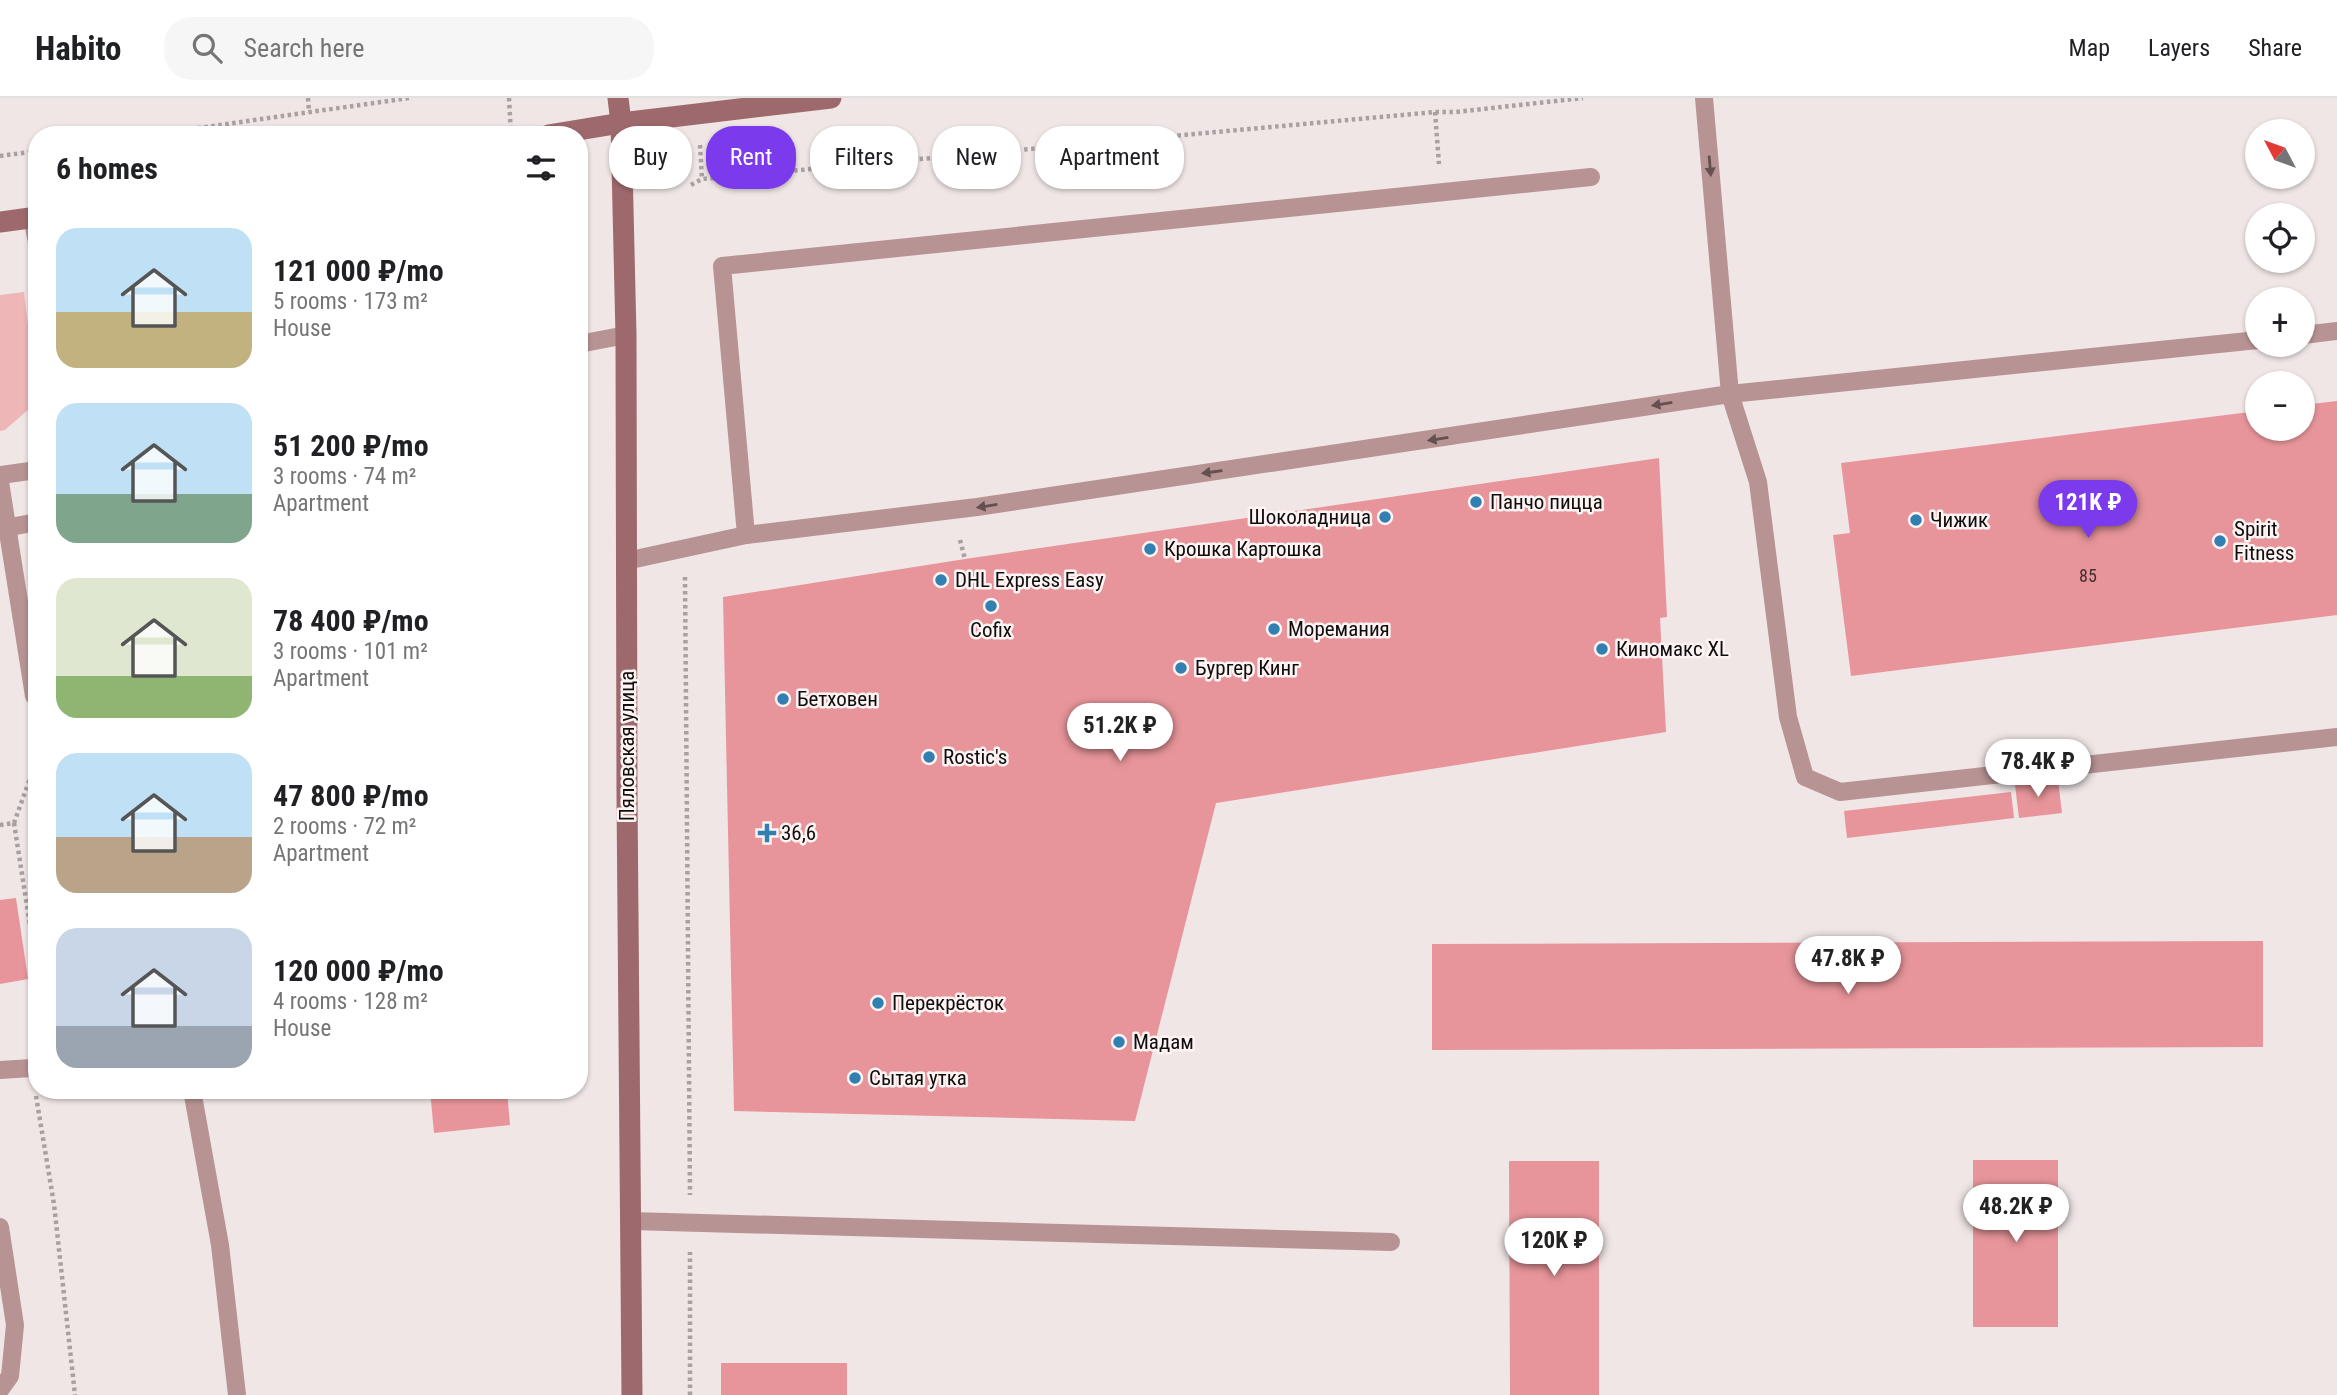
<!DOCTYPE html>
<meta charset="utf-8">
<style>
:root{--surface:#fff;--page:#f6f6f6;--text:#202124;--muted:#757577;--line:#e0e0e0;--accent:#7c3aed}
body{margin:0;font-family:"Roboto Condensed",sans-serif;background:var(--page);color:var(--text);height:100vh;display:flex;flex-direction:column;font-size:26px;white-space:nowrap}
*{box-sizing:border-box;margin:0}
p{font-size:23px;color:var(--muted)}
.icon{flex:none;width:38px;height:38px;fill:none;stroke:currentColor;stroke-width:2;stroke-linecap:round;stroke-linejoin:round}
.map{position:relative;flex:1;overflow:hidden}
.details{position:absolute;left:28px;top:28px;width:560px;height:973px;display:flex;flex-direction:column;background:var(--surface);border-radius:28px;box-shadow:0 2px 5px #0004}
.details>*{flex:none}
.hud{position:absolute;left:609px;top:28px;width:665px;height:63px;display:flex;gap:14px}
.needle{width:46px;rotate:311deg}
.fabs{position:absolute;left:2245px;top:21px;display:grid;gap:14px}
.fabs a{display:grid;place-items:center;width:70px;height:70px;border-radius:50%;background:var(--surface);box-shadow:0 2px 5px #0004;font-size:35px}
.price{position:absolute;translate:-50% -60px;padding:0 16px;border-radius:24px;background:#fff;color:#222;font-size:23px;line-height:46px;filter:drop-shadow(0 2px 4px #0008)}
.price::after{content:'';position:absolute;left:50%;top:42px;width:21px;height:16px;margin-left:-10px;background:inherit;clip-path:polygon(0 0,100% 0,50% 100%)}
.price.on{background:var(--accent);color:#fff}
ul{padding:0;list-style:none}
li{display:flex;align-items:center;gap:21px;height:175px;padding:0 28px}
li span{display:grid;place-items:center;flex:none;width:196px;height:140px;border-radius:21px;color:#555}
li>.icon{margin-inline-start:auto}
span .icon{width:84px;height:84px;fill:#fffc;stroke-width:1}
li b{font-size:30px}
h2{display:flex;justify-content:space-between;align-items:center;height:84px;padding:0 28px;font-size:30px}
.tag{padding:0 24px;border-radius:28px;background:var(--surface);box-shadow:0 2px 5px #0004;font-size:24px;line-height:63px}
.tag.on{background:var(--accent);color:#fff}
header{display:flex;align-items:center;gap:42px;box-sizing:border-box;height:98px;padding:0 35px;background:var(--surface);border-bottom:2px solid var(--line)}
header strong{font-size:33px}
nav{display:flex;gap:38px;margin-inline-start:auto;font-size:24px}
.search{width:490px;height:63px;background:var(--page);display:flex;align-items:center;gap:18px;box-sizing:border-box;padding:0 24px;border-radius:28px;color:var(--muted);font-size:26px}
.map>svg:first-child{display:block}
</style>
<header>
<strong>Habito</strong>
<div class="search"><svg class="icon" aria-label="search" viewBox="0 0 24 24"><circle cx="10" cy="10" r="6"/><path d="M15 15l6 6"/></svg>Search here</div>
<nav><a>Map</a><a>Layers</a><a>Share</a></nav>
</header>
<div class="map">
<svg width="2337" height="1297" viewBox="0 0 2337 1297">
<rect width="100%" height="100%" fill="#f0e6e6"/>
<path fill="#efb6b8" d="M24,194L37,304L5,332L0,333V197Z"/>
<g fill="#e7959a">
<path d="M2337,303V517L1851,578L1833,437L1850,435L1841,365L2258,313V331H2303V307Z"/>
<path d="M1659,360L1667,519L1660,520L1666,634L1216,705L1135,1023L734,1013L723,499L965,461Z"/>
<path d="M2058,682L2062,715L2019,720L2015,687Z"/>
<path d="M2011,694L2014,720L1847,740L1844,713Z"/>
<path d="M16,800L28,881L0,886V802Z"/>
<path d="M2263,843V949L1432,952V846Z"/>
<path d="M430,992H507L510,1027L434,1035Z"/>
<rect x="1973" y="1062" width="85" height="167"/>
<path d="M1509,1063H1599V1297H1510Z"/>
<rect x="721" y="1265" width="126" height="32"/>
</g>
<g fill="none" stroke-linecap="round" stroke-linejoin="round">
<g stroke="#a8a1a1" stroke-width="4.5" stroke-dasharray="3.5 3.5" stroke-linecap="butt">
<path d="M308,0L309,14"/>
<path d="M509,0L511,37"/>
<path d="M1435,14L1439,66"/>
<path d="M149,37L409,0"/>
<path d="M700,47L702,81"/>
<path d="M0,58L37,53"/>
<path d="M691,87L702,81L1435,14H1456L1583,0"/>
<path d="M960,442L965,461"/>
<path d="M685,479L690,1097"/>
<path d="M14,725L37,872"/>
<path d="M0,727L14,725L37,661"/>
<path d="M36,998L54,1106L75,1297"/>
<path d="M690,1297V1154"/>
</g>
<g stroke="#b89394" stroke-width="18">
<path d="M1704,0L1730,296L1758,384L1788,619L1805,679L1840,694L2337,639"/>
<path d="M32,119L37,144"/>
<path d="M2303,237L2337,233"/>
<path d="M579,246L626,237"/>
<path d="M0,377L37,372"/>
<path d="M0,384L34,598H37"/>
<path d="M0,431L37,424"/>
<path d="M746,437L722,168L1591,79"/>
<path d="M626,463L746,437L977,409L1730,296L2258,242"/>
<path d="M0,972L32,970"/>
<path d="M192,992L220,1147L237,1297"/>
<path d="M631,1123L1391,1144"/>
<path d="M0,1129L15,1227L10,1278L0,1292"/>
</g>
<g stroke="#9e696c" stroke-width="21">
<path d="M618,0L621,25L626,237L627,698L632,1297"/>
<path d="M548,37L621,25L831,0"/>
<path d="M0,124L37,119"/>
</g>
</g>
<defs><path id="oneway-solid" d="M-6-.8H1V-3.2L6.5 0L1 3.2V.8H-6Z" transform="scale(1.75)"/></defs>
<g fill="#645050">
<use href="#oneway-solid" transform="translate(1710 68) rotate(85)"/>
<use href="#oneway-solid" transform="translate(1662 306) rotate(171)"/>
<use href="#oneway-solid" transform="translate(1438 341) rotate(171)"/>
<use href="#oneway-solid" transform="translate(1212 374) rotate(172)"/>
<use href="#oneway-solid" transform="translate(987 408) rotate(171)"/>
</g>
<g fill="#3280b2" stroke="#fdf3f3" stroke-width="2.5">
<circle cx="1476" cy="404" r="7"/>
<circle cx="1385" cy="419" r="7"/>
<circle cx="1916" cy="422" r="7"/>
<circle cx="2220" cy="443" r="7"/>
<circle cx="1150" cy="451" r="7"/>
<circle cx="941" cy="482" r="7"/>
<circle cx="991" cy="508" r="7"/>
<circle cx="1274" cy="531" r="7"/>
<circle cx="1602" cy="551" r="7"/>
<circle cx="1181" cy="570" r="7"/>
<circle cx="783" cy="601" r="7"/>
<circle cx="929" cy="659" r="7"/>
<path d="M763.5 724.5h7v7h7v7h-7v7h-7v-7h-7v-7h7z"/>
<circle cx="878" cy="905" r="7"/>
<circle cx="1119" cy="944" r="7"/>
<circle cx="855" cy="980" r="7"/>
</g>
<g text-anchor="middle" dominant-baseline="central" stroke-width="5" stroke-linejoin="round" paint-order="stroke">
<g font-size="18" fill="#462f30">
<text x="2088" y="477">85</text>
</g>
<g font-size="21" fill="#100d0d" stroke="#fdf3f3" text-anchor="start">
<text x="1490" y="404">Панчо пицца</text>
<text x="1371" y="419" text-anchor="end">Шоколадница</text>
<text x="1930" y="422">Чижик</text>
<text x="2234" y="431">Spirit<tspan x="2234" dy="24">Fitness</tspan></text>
<text x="1164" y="451">Крошка Картошка</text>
<text x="955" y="482">DHL Express Easy</text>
<text x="1288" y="531">Моремания</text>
<text x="991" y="532" text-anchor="middle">Cofix</text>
<text x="1616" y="551">Киномакс XL</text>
<text x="1195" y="570">Бургер Кинг</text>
<text x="797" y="601">Бетховен</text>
<text x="943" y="659">Rostic's</text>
<text x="781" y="735">36,6</text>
<text x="892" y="905">Перекрёсток</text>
<text x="1133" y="944">Мадам</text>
<text x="869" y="980">Сытая утка</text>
</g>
<g font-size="21" fill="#100d0d" stroke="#fdf3f3">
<text transform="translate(627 648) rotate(-90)">Пяловская улица</text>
</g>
</g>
</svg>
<div class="fabs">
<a><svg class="needle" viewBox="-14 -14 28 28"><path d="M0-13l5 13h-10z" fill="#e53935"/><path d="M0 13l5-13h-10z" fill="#757577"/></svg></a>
<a><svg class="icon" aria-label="locate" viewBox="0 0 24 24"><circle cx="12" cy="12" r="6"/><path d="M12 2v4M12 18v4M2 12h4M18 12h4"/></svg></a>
<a>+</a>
<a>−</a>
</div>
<b class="price on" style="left:2088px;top:442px">121K ₽</b>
<b class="price" style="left:1120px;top:665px">51.2K ₽</b>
<b class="price" style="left:2038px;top:701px">78.4K ₽</b>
<b class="price" style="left:1848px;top:898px">47.8K ₽</b>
<b class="price" style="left:2016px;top:1146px">48.2K ₽</b>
<b class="price" style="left:1554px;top:1180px">120K ₽</b>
<div class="hud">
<a class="tag">Buy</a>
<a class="tag on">Rent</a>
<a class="tag">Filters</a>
<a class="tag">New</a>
<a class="tag">Apartment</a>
</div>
<section class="details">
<h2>6 homes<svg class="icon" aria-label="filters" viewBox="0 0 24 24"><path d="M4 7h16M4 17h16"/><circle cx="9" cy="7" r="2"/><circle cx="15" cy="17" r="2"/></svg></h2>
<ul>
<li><span style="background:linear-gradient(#bfe0f5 60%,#c2b280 0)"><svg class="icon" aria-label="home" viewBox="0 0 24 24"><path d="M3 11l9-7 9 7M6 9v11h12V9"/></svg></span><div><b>121 000 ₽/mo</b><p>5 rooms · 173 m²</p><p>House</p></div></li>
<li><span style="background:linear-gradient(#bfe0f5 65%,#7fa58c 0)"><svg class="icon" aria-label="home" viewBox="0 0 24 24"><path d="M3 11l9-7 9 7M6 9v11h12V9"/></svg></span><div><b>51 200 ₽/mo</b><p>3 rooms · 74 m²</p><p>Apartment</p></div></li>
<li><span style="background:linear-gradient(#dfe7d0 70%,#8fb573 0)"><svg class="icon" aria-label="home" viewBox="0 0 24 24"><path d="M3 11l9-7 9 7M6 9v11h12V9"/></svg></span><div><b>78 400 ₽/mo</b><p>3 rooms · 101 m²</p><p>Apartment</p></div></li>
<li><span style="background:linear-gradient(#bfe0f5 60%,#b9a48a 0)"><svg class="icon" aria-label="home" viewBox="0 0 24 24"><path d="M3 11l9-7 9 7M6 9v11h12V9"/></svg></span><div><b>47 800 ₽/mo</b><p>2 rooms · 72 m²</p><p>Apartment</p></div></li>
<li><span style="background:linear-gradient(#c9d6e8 70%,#9aa5b1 0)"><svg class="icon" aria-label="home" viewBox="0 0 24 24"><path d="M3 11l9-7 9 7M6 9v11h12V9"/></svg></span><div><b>120 000 ₽/mo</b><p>4 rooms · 128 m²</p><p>House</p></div></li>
</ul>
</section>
</div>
